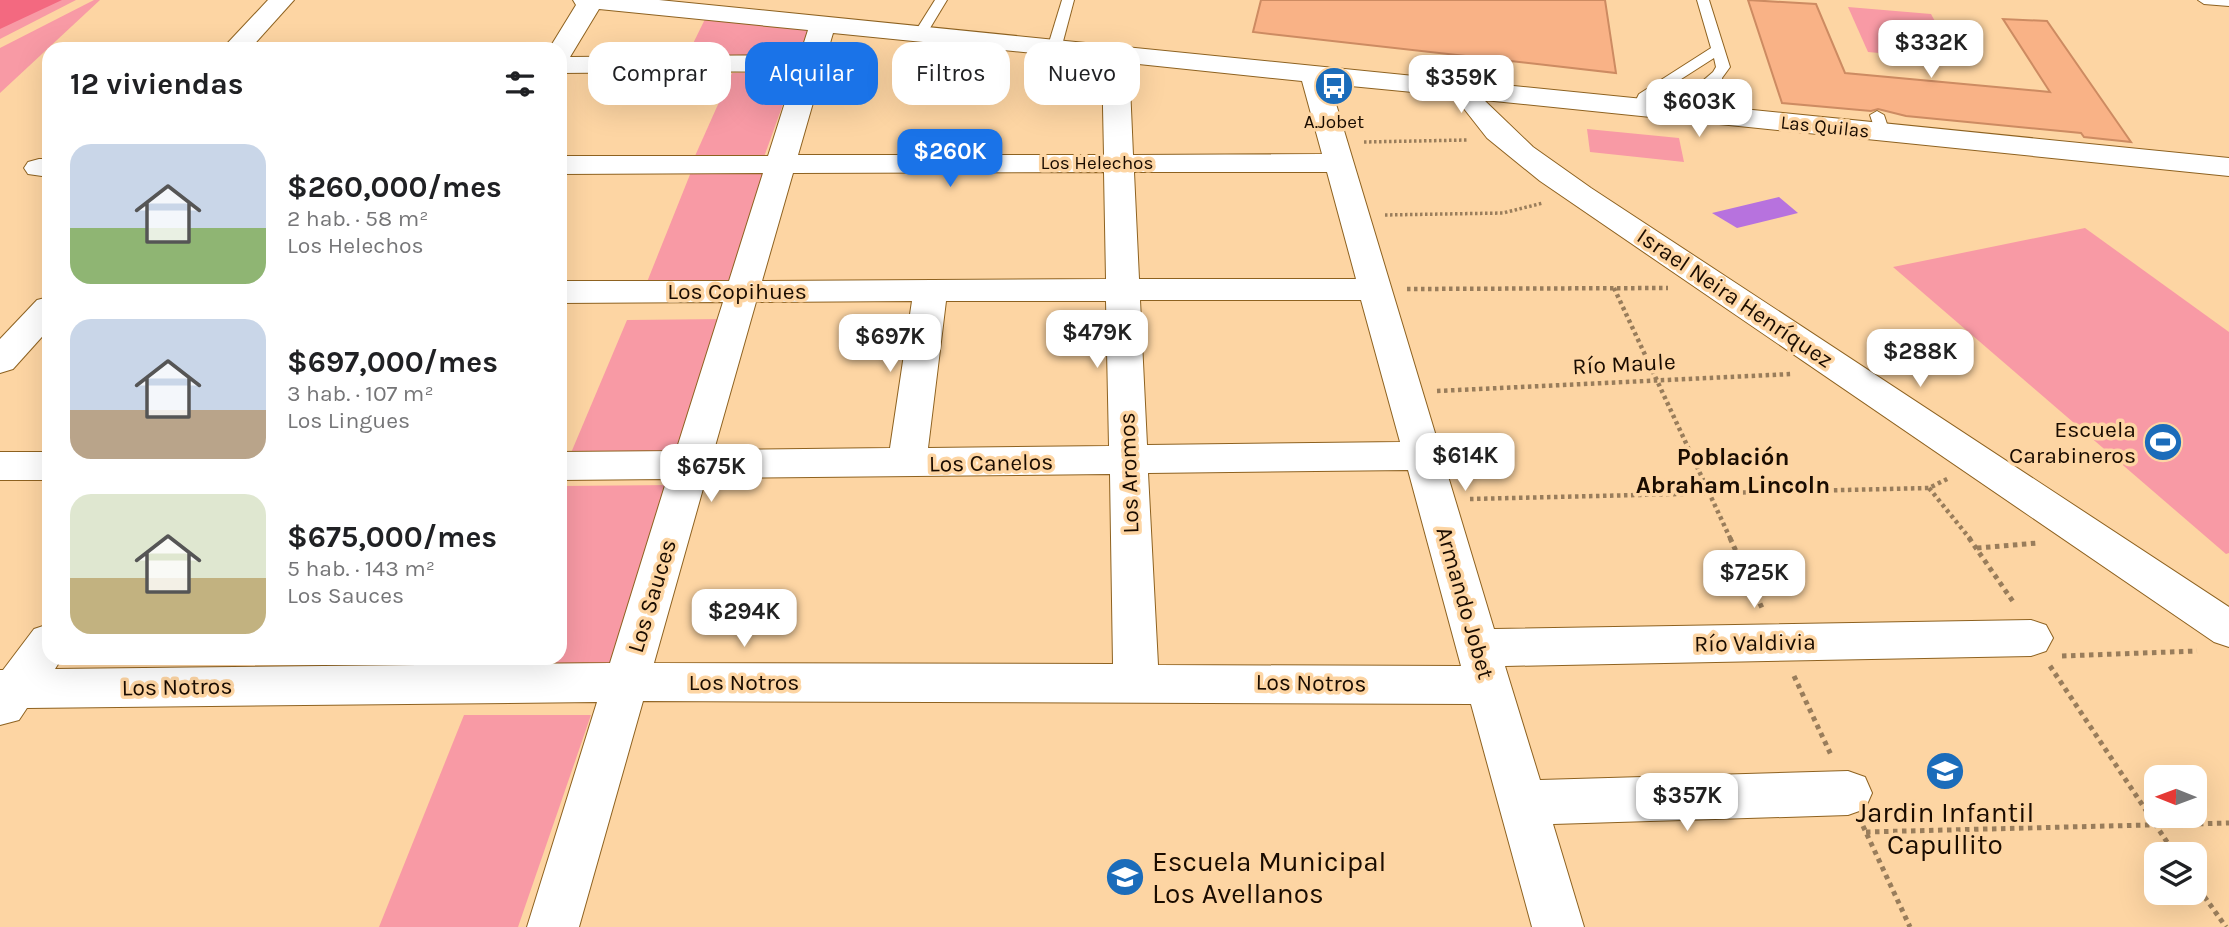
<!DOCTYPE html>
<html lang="es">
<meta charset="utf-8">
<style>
:root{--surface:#fff;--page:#f6f6f6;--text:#202124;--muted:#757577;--accent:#1a73e8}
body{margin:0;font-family:Karla,sans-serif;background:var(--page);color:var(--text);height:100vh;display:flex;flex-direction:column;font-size:26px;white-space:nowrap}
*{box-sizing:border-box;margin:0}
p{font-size:23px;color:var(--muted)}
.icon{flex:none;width:38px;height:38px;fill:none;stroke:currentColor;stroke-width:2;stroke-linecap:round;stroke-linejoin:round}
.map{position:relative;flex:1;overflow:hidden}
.drawer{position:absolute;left:42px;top:42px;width:525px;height:623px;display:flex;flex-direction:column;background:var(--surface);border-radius:21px;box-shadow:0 7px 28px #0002}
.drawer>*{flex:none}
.guide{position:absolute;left:588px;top:42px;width:665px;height:63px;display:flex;gap:14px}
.needle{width:46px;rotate:271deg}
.fabs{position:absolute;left:2144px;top:765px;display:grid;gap:14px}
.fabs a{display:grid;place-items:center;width:63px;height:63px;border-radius:14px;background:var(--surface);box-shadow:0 7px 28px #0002;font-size:35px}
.price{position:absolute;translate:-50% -60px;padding:0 16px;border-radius:14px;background:#fff;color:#222;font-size:23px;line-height:46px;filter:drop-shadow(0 2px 4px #0008)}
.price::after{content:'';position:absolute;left:50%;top:42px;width:21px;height:16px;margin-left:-10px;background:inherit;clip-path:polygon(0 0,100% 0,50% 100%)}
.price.selected{background:var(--accent);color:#fff}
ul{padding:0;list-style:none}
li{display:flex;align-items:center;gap:21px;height:175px;padding:0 28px}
li span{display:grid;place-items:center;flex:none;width:196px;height:140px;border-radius:21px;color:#555}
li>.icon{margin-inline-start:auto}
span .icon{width:84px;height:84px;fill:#fffc;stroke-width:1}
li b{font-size:30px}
h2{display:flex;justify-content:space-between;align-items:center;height:84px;padding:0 28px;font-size:30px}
.tag{padding:0 24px;border-radius:21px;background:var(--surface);box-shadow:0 7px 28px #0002;font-size:24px;line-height:63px}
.tag.selected{background:var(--accent);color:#fff}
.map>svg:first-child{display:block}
</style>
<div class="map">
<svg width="2229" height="927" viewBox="0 0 2229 927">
<rect width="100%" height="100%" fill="#fdd5a3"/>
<g fill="#f89aa5">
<path d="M0,0H76L0,39Z"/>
<path d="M94,0H100L0,93V48Z"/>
<path d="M1848,7L1931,14L1956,60L1868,52Z"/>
<path d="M706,17L812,27L802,60H685Z"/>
<path d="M795,71L764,157L695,156L732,73Z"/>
<path d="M1587,129L1679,138L1684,162L1590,152Z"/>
<path d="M691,172L764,173L730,280L647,282Z"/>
<path d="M2085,228L2229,332V553L2226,554L1893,267Z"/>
<path d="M725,319L680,460H568L627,320Z"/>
<path d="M672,485L609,668L487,670L492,658H560L562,486Z"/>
<path d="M464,715H591L518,927H379Z"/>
</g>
<path fill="#f36980" d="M0,0H62L0,29Z"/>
<path fill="#b772de" d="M1779,197L1798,213L1737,228L1712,213Z"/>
<g fill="#f9b286" stroke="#cd8b62" stroke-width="2">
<path d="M1261,0H1605L1616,73L1253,32Z"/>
<path d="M1748,0L1816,4L1845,73L2050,92L2003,19L2047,21L2131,142L2084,137L2081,133L1906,116L1878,109L1871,111L1782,103Z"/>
</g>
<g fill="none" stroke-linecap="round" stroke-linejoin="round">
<g stroke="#8e6220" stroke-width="2">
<g id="service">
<path d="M935,0H947L924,38H914L913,35Z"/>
<path d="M1062,0H1074L1061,49L1054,53L1047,49Z"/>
<path d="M1697,0H1709L1730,67L1722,78L1730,117L1723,121L1716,117L1712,88L1685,115L1673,112L1685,96L1713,72L1716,67L1714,58L1650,99L1644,111H1634L1632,108L1639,94L1711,48Z"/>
<path d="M2198,0H2229V6L2204,4Z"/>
<path d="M1877,111L1884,115L1890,133L1888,136L1883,137L1876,133L1870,115Z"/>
</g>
</g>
<g stroke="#8e6220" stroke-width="2">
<g id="minor">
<path d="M268,0H294L250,49H222Z"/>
<path d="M573,0H659L2229,158V176L1484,100L1533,147L1591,188L2229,607V647L2214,642L1540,181L1487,138L1454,96L1330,84L1494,629L2031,620L2046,625L2053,638L2046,651L2031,656L1505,666L1540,780L1848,771L1865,777L1872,793L1865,809L1848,815L1553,824L1584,927H1532L1471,704L643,701L579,927H527L597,702L27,708L19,720L0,725V670H3L34,629L49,624V658H62L55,669L610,663L667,479L560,480V452L676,451L723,302L560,303V281H729L763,173L560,174V156H768L795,71L560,73V49H549L576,5ZM599,9L808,30L800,55L570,57ZM833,33L1102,60L1104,155H798L823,68L844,62L848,56L844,50H828ZM1129,63L1302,81L1322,154L1133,155ZM1104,172L1106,279L762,281L793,173ZM1134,172H1327L1356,279H1139ZM1140,300H1361L1400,442L1147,445ZM912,301L890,448L714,450L756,302ZM946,301H1106L1109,446L928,448ZM1408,470L1461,666L1158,665L1148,473ZM1110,474L1113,664L654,663L706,478Z"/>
<path d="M39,159H49V177L28,174L24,168L28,162Z"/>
<path d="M49,297V329L13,369L0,373V339L37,300Z"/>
<rect x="0" y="452" width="49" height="28"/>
</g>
</g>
<g stroke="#997d5b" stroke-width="3.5" stroke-dasharray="2.5 2.5" stroke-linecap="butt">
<path d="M1364,142L1467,140"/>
<path d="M1385,215L1503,213L1543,203"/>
</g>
<g stroke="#997d5b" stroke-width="4.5" stroke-dasharray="3.5 3.5" stroke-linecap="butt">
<path d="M1614,288L1731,540"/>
<path d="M1407,289L1668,288"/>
<path d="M1437,391L1792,374"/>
<path d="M1929,488L1971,540"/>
<path d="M1470,499L1929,488L1949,478"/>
</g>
<g stroke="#997d5b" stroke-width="5" stroke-dasharray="4.5 4.5" stroke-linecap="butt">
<path d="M1730,538L1762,608"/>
<path d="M1969,538L2014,603"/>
<path d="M1977,548L2038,543"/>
<path d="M2062,656L2197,651"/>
<path d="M2050,666L2175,854"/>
<path d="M1794,676L1832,757"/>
<path d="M1863,826L1910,927"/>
<path d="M1866,832L2229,823"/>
<path d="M2194,882L2226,927"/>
</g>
<use href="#service" fill="#fff" fill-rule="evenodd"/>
<use href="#minor" fill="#fff" fill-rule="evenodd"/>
</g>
<defs>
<g id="bus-disc" transform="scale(2.0125)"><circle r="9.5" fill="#1b6cba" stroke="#fdd5a3"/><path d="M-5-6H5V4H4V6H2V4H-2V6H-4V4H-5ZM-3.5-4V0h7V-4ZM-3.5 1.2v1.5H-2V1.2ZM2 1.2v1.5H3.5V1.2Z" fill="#fff"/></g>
<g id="stadium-disc" transform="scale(2.0125)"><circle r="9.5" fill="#1b6cba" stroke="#fdd5a3"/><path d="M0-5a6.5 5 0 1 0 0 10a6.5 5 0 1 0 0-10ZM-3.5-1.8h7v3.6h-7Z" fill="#fff"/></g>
<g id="school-disc" transform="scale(2.0125)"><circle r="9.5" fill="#1b6cba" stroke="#fdd5a3"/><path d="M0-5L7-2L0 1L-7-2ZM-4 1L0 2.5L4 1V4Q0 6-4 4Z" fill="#fff"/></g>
</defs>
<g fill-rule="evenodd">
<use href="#bus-disc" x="1334" y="86"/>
<use href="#stadium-disc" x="2163" y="442"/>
<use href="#school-disc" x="1945" y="771"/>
<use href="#school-disc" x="1125" y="877"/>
</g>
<g text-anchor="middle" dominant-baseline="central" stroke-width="7" stroke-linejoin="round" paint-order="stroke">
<g font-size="19" fill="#1a0c00" stroke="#fdd5a3">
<text x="1334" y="122">A.Jobet</text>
</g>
<g font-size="19" fill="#1a0c00" stroke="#fdd5a3">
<text transform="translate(1825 127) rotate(6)">Las Quilas</text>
<text x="1097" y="163">Los Helechos</text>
</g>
<g font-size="23" fill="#1a0c00" stroke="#fdd5a3">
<text x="737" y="291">Los Copihues</text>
<text transform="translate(1735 298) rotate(34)">Israel Neira Henríquez</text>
<text transform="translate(1624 364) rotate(-3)">Río Maule</text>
<text transform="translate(991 463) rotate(-1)">Los Canelos</text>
<text transform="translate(1129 473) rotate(-92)">Los Aromos</text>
<text transform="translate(652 596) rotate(-73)">Los Sauces</text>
<text transform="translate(1465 603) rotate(74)">Armando Jobet</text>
<text transform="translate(1755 643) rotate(-1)">Río Valdivia</text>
<text x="744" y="682">Los Notros</text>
<text transform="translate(1311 683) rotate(1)">Los Notros</text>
<text transform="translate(177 687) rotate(-1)">Los Notros</text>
</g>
<g font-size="23" fill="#1a0c00" stroke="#fdd5a3" text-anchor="end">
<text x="2136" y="429">Escuela<tspan x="2136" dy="26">Carabineros</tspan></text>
</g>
<g font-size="24" font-weight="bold" fill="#1a0c00" stroke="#fdd5a3">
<text x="1733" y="457">Población<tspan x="1733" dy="28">Abraham Lincoln</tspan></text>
</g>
<g font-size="28" fill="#1a0c00" stroke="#fdd5a3">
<text x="1945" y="812">Jardin Infantil<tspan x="1945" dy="32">Capullito</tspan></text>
<text x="1152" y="861" text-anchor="start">Escuela Municipal<tspan x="1152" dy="32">Los Avellanos</tspan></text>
</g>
</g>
</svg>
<div class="fabs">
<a><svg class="needle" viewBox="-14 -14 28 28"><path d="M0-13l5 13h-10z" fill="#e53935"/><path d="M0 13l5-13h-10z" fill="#757577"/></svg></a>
<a><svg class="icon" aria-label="layers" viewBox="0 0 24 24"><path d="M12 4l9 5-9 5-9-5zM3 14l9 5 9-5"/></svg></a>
</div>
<b class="price" style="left:1931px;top:80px">$332K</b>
<b class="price" style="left:1461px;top:115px">$359K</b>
<b class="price" style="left:1699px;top:139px">$603K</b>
<b class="price selected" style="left:950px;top:189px">$260K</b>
<b class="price" style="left:1097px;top:370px">$479K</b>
<b class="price" style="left:890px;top:374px">$697K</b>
<b class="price" style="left:1920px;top:389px">$288K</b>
<b class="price" style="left:1465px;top:493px">$614K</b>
<b class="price" style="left:711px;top:504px">$675K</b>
<b class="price" style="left:1754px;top:610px">$725K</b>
<b class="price" style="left:744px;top:649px">$294K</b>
<b class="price" style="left:1687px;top:833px">$357K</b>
<div class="guide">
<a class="tag">Comprar</a>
<a class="tag selected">Alquilar</a>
<a class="tag">Filtros</a>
<a class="tag">Nuevo</a>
</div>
<section class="drawer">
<h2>12 viviendas<svg class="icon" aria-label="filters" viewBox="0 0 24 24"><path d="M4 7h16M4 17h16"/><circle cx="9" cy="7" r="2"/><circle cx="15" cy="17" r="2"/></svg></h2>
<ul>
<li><span style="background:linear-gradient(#c9d6e8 60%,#8fb573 0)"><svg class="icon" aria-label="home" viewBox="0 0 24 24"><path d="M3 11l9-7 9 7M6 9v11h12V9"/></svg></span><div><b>$260,000/mes</b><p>2 hab. · 58 m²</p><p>Los Helechos</p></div></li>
<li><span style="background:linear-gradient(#c9d6e8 65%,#b9a48a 0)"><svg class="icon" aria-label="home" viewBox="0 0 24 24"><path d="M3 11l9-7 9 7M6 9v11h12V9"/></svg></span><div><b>$697,000/mes</b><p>3 hab. · 107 m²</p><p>Los Lingues</p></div></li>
<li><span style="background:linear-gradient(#dfe7d0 60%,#c2b280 0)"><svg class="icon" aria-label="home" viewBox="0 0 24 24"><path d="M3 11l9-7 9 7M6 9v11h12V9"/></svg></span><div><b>$675,000/mes</b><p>5 hab. · 143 m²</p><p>Los Sauces</p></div></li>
</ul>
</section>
</div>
